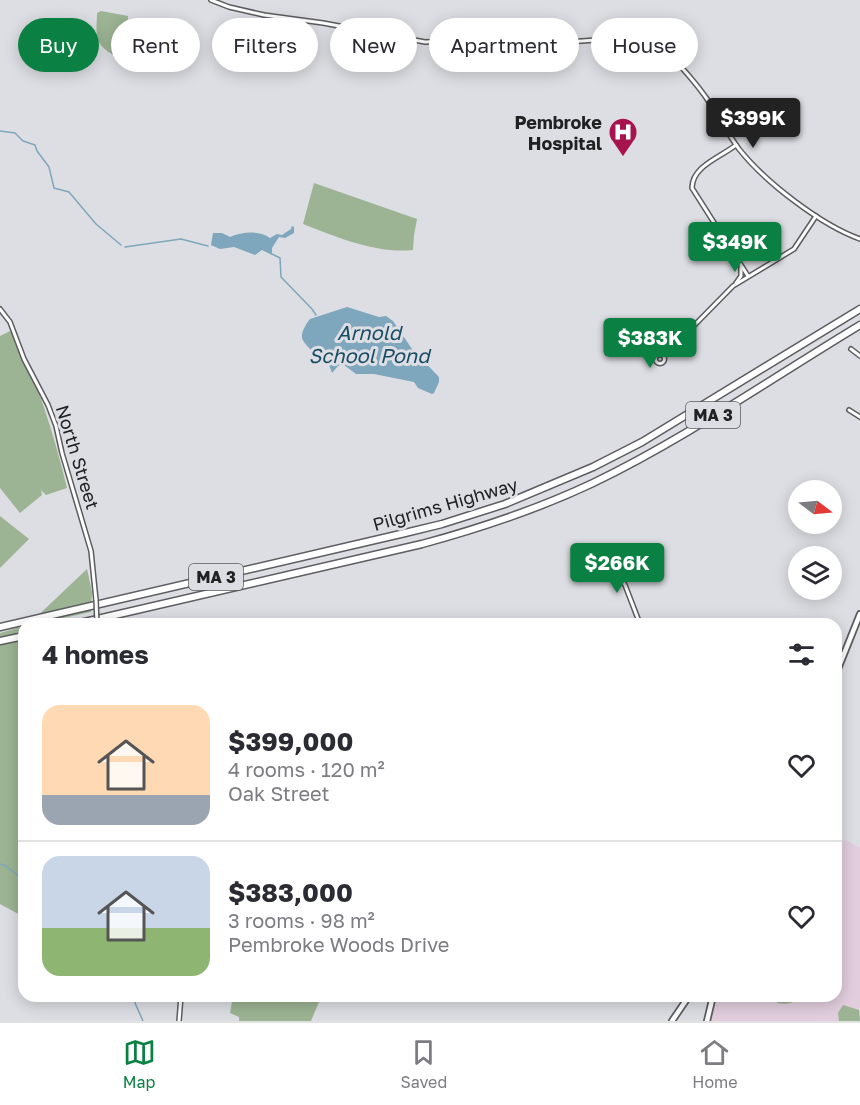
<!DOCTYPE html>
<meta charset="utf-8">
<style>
:root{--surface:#fff;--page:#f2f2f3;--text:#2b2b33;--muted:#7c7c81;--line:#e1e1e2;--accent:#0b8043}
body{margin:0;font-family:"Golos Text",sans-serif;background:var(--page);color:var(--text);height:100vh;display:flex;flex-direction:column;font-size:22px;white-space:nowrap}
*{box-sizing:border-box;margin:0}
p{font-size:20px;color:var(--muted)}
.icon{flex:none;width:33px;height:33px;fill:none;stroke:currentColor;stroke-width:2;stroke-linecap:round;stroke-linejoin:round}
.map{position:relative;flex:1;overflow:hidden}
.drawer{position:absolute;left:18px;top:618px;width:824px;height:384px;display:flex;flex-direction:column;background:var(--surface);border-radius:18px;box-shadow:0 3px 15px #0003}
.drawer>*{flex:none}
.top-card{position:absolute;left:18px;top:18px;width:825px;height:54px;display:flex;gap:12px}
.needle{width:39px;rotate:106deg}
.buttons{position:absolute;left:788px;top:480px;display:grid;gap:12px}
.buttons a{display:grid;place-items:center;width:54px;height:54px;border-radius:50%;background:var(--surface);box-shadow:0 3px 15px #0003;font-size:30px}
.price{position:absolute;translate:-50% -51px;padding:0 14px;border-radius:6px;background:var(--accent);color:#fff;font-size:20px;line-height:39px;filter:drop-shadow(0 2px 3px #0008)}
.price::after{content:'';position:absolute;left:50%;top:36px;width:18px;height:14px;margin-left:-9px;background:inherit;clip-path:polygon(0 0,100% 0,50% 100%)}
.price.on{background:#222;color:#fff}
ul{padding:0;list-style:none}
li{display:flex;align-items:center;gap:18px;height:150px;padding:0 24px}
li+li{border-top:2px solid var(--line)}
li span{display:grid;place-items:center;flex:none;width:168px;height:120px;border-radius:18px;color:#555}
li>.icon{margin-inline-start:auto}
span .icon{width:72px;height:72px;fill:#fffc;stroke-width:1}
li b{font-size:26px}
h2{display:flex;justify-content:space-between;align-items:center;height:72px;padding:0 24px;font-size:26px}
.pill{padding:0 21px;border-radius:27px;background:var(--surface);box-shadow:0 3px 15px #0003;font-size:21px;line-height:54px}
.pill.on{background:var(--accent);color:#fff}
.dock{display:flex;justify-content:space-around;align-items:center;height:84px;border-top:2px solid var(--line);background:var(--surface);font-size:16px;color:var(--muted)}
.dock a{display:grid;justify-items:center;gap:3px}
.dock .on{color:var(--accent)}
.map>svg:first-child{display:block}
</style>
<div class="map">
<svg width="860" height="1021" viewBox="0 0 860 1021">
<rect width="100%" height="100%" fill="#dddee3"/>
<path fill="#e1cddd" d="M844,839L860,848V1021H710L717,996H836V859Z"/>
<g fill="#9cb493">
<path d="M101,11L128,16L127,35L129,37L159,46L157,61C143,68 106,57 99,42C95,33 97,23 97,13Z"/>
<path d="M314,183L417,219L414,235L413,250C377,254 336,237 303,224Z"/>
<path d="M14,329C36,380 54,433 67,488L46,495L41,490L42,495L20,513L0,488V336Z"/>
<path d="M0,516L29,539L0,568Z"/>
<path d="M87,569L92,592L91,612L54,620V624H29Z"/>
<path d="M24,626V917L0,904V633Z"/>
<path d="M233,996H307L319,1002L311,1021H239V1017L230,1013Z"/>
<path d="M778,996H802C795,1003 787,1005 777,1003Z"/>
<path d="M843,1005L859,1010L860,1021H839L838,1013Z"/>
</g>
<g fill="#7ea6bc">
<path d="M292,226L294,227V233L285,238L279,237L272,248V255L262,250L255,255L234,247L220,249L211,245L213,233H222L230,237C242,232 259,230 270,238L277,234L282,235L291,229Z"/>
<path d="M347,307L379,317L386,316L393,321L412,349L439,377V382L434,393L432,394L418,388L414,382L374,374H356L344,365L338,366L332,373L328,362C322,361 304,345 302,338C301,332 306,324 310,319Z"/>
</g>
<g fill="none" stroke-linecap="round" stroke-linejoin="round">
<g stroke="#7ea6bc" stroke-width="1.5">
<path d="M0,131L15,133L23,141L35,145L37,151L49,167L54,188L69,192L96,224L121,245"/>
<path d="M125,247L181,239L208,246"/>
<path d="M272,254L280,258L281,277L312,309L316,315"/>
<path d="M0,864L6,866L24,880"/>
<path d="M137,996L135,1003L143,1021"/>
</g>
<g stroke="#5c5c61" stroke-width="6">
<g id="minor">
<path d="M211,0L229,7L264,15L323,23L425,42L513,39L568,42L610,39L662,46C678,63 694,80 707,99C718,115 727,133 739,149C765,182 821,225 860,239"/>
<path d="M736,145C721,157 692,166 692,188L748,276"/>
<path d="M736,283L741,276V267"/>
<path d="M0,309L10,322L24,359L48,405L56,426L62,453L91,551L96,600"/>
<path d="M851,349L860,356"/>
<path d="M661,354L675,345L733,286L794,249L816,216"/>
<circle cx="660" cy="359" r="4.5"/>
<path d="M849,410L860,417"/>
<path d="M607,557L625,585L640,624"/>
<path d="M179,1021L181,996"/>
</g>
</g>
<g stroke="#5c5c61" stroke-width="8">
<g id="major">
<path d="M836,674L860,614"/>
<path d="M672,1021L689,996"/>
<path d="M707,1021L713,996"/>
</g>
</g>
<g stroke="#5c5c61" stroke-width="9">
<g id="highway">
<path d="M76,624L422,544C481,528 538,509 593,483C686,438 772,378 860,325"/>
<path d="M0,627L405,533L442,524L505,504L593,467L642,442L860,309"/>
<path d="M0,641L24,636"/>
</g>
</g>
<use href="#minor" stroke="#fff" stroke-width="3"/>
<use href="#major" stroke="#fff" stroke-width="4.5"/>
<use href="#highway" stroke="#fff" stroke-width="6"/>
<g stroke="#5c5c61" stroke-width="6" stroke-linecap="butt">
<path id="minor-bridge" d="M96,600L97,624"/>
</g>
<use href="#minor-bridge" stroke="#fff" stroke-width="3"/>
</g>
<defs>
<g id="hospital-pin" transform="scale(1.5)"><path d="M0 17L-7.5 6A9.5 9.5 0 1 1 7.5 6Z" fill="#a7134e" stroke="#dddee3"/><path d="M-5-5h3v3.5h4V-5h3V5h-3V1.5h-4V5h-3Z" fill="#fff"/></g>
</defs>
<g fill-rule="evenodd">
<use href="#hospital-pin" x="623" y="132"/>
</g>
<g text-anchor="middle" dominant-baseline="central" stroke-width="6" stroke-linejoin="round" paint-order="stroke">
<g fill="#dddee3" stroke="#595a5d" stroke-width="1.5">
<rect x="686" y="402" width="54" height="26" rx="4.5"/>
<rect x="189" y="564" width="54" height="26" rx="4.5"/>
</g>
<g font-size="16" font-weight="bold" fill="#202123">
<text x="713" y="415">MA 3</text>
<text x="216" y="577">MA 3</text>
</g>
<g font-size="18" font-weight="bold" fill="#202123" stroke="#dddee3" text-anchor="end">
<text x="602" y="122">Pembroke<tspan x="602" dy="21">Hospital</tspan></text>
</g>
<g font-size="18" fill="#202123" stroke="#dddee3">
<text transform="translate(78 457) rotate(73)">North Street</text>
<text transform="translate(445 504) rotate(-16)">Pilgrims Highway</text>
</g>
<g font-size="20" font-style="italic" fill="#184c64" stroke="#dddee3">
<text x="369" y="332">Arnold<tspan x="369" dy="23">School Pond</tspan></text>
</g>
</g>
</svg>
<div class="buttons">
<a><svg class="needle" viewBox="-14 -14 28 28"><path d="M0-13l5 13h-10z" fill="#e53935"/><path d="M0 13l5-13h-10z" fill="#7c7c81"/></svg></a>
<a><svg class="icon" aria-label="layers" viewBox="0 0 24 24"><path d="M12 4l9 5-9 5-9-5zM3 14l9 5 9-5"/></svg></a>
</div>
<b class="price on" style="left:753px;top:149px">$399K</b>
<b class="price" style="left:735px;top:273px">$349K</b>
<b class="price" style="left:650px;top:369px">$383K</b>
<b class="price" style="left:617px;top:594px">$266K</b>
<div class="top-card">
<a class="pill on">Buy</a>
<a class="pill">Rent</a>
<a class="pill">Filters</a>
<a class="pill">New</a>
<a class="pill">Apartment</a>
<a class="pill">House</a>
</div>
<section class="drawer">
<h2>4 homes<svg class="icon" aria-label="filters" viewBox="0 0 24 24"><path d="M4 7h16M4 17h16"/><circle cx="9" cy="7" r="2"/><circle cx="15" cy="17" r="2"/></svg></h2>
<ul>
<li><span style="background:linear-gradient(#ffd9b3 75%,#9aa5b1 0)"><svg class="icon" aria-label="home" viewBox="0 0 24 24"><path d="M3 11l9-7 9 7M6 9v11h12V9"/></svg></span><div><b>$399,000</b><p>4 rooms · 120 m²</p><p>Oak Street</p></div><svg class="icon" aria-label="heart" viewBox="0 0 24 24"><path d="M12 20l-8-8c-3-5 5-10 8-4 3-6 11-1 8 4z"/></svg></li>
<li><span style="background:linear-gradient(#c9d6e8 60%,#8fb573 0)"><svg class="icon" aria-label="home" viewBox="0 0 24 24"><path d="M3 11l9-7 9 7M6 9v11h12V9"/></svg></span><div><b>$383,000</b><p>3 rooms · 98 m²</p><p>Pembroke Woods Drive</p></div><svg class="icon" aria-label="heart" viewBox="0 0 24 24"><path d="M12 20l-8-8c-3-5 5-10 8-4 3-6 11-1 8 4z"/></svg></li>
</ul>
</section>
</div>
<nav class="dock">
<a class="on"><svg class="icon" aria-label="map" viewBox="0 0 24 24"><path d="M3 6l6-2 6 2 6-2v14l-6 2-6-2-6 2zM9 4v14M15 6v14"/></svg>Map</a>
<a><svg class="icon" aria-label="saved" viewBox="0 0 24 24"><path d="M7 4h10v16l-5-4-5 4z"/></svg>Saved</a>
<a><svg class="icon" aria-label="home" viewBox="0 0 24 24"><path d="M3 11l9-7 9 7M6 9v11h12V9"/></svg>Home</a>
</nav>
